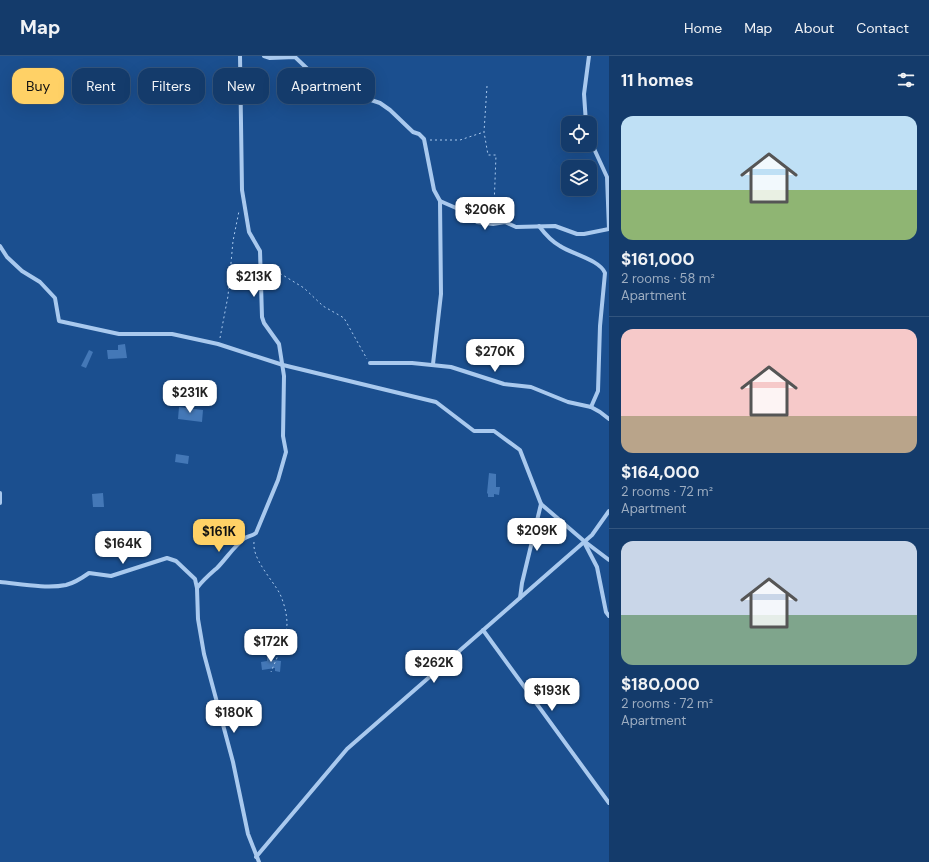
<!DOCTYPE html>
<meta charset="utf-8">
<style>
:root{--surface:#143b6b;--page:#1d4271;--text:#f1f3f6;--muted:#9dadc1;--line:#33557e;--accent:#ffd166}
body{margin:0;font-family:"DM Sans",sans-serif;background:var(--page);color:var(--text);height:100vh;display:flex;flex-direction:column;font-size:15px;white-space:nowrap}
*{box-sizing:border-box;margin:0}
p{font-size:13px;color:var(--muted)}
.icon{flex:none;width:22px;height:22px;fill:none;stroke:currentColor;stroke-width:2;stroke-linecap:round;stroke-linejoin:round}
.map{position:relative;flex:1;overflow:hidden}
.panel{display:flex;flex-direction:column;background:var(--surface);width:320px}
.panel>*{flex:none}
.guide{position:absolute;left:12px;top:12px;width:380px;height:36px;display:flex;gap:8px}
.controls{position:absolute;left:561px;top:60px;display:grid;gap:8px}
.controls a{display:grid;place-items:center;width:36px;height:36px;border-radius:8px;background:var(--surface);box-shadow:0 4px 16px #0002,0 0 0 1px var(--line);font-size:20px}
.price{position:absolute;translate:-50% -34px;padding:0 9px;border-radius:8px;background:#fff;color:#222;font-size:13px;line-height:26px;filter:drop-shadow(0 1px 2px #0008)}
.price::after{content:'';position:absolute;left:50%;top:24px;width:12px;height:9px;margin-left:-6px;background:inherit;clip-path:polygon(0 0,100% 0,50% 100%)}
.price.current{background:var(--accent);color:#111}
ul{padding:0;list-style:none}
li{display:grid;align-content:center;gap:8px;height:212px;padding:0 12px}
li+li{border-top:1px solid var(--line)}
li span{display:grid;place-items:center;height:124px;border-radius:12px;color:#555}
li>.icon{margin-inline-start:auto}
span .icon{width:72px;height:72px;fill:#fffc;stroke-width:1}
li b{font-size:17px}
h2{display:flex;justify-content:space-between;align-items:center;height:48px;padding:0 12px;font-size:17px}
.chip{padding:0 14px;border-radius:12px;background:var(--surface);box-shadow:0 4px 16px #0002,0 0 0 1px var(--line);font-size:14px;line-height:36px}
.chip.current{background:var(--accent);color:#111}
header{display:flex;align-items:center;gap:24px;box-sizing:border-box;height:56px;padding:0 20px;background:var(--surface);border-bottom:1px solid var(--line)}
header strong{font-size:19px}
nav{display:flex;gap:22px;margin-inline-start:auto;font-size:14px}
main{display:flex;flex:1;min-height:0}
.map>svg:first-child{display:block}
</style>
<header>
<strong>Map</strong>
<nav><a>Home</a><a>Map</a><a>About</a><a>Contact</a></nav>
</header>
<main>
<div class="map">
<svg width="609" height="806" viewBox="0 0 609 806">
<rect width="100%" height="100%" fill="#1b4f8f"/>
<g fill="#4478b7">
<path d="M125,288L127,302L108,303L107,294H118V289Z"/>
<path d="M89,294L93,296L86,312L81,310Z"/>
<path d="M179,351L203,354L202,366L178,363Z"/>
<path d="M176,398L189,400L188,408L175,406Z"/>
<path d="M489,417L496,418V431H500L499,439L494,438V441H488V438L487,437Z"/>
<path d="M103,437L104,451H93L92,438Z"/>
<path d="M267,596H273V604L281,605L280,616L275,615V612L262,614L261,606L267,605Z"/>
</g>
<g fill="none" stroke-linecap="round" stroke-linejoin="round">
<g stroke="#a9c9ee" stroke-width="1" stroke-dasharray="2 3" stroke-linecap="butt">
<path d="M487,30L484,76L488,99H496L494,151"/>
<path d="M430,84H460L484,76"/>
<path d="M266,212L281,218L304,232L323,250L344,262L367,303"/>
<path d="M220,282L228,240L233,185L239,155"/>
<path d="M254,486C252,503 272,523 280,538C284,547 287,558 287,568C286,584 277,601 271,616"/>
</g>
<g stroke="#a9c9ee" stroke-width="4">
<path d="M264,0L270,2L295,1L315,20L328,29L343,34L355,43L371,44L380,47L390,54L413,76L419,78L424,83L434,134L440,145L441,238L433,308"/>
<path d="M586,67L584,38L589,0"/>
<path d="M590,84L607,121L609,173"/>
<path d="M440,145L470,158L477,166L493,168L505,166L516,171L555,170L577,178H584L609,173"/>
<path d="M539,170C545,178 551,185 560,190C572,198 600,204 605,217L600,270L598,335L591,351"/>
<path d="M0,190L7,201L22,215L40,226L55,242L59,265L119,278H172L218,288L283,309L436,346L474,375H494L520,394L541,448L584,485L609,504"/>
<path d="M370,307H412L451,311L504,328L531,331L568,346L591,351L600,356L609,363"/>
<path d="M0,437V447"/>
<path d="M584,486L597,511L606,556L609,560"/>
<path d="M0,526C20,528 47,533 66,529C74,527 82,522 89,517L111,520L167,502L176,505L195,523L197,532L198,563L204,598L233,706L248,778L259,806"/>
<path d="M197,532C203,524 209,519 217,512C226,503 234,490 245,482C248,480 252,480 256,477L278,424L286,396L283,380L284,320L279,288L264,267L262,261L260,195L249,176L242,134L240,0"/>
<path d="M520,542L522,527L541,448"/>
<path d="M483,574L609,747"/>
<path d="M256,801L347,693L592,479L609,455"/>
</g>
</g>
</svg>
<div class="controls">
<a><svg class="icon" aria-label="locate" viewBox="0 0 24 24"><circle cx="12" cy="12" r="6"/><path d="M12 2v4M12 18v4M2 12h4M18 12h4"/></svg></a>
<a><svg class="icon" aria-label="layers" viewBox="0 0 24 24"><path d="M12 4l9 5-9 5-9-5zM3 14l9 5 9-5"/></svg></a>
</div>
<b class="price" style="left:485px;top:175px">$206K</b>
<b class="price" style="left:254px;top:242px">$213K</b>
<b class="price" style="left:495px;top:317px">$270K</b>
<b class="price" style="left:190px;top:358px">$231K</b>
<b class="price" style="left:537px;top:496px">$209K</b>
<b class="price current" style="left:219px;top:497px">$161K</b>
<b class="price" style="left:123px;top:509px">$164K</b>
<b class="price" style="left:271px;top:607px">$172K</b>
<b class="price" style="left:434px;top:628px">$262K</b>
<b class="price" style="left:552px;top:656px">$193K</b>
<b class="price" style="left:234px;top:678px">$180K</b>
<div class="guide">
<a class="chip current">Buy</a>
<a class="chip">Rent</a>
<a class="chip">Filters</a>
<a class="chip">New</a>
<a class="chip">Apartment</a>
</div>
</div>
<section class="panel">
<h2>11 homes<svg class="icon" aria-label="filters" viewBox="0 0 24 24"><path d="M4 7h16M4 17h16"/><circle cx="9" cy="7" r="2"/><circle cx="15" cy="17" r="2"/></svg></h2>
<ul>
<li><span style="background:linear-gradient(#bfe0f5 60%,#8fb573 0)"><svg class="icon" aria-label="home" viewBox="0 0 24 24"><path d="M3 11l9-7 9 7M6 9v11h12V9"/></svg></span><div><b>$161,000</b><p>2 rooms · 58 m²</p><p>Apartment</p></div></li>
<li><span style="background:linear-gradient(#f6c9c9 70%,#b9a48a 0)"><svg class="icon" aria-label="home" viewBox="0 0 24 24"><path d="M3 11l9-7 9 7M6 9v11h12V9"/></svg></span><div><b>$164,000</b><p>2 rooms · 72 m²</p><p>Apartment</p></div></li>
<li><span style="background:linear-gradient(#c9d6e8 60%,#7fa58c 0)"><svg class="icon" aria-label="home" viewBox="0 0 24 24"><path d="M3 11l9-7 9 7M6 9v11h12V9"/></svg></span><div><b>$180,000</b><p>2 rooms · 72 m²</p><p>Apartment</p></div></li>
</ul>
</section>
</main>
